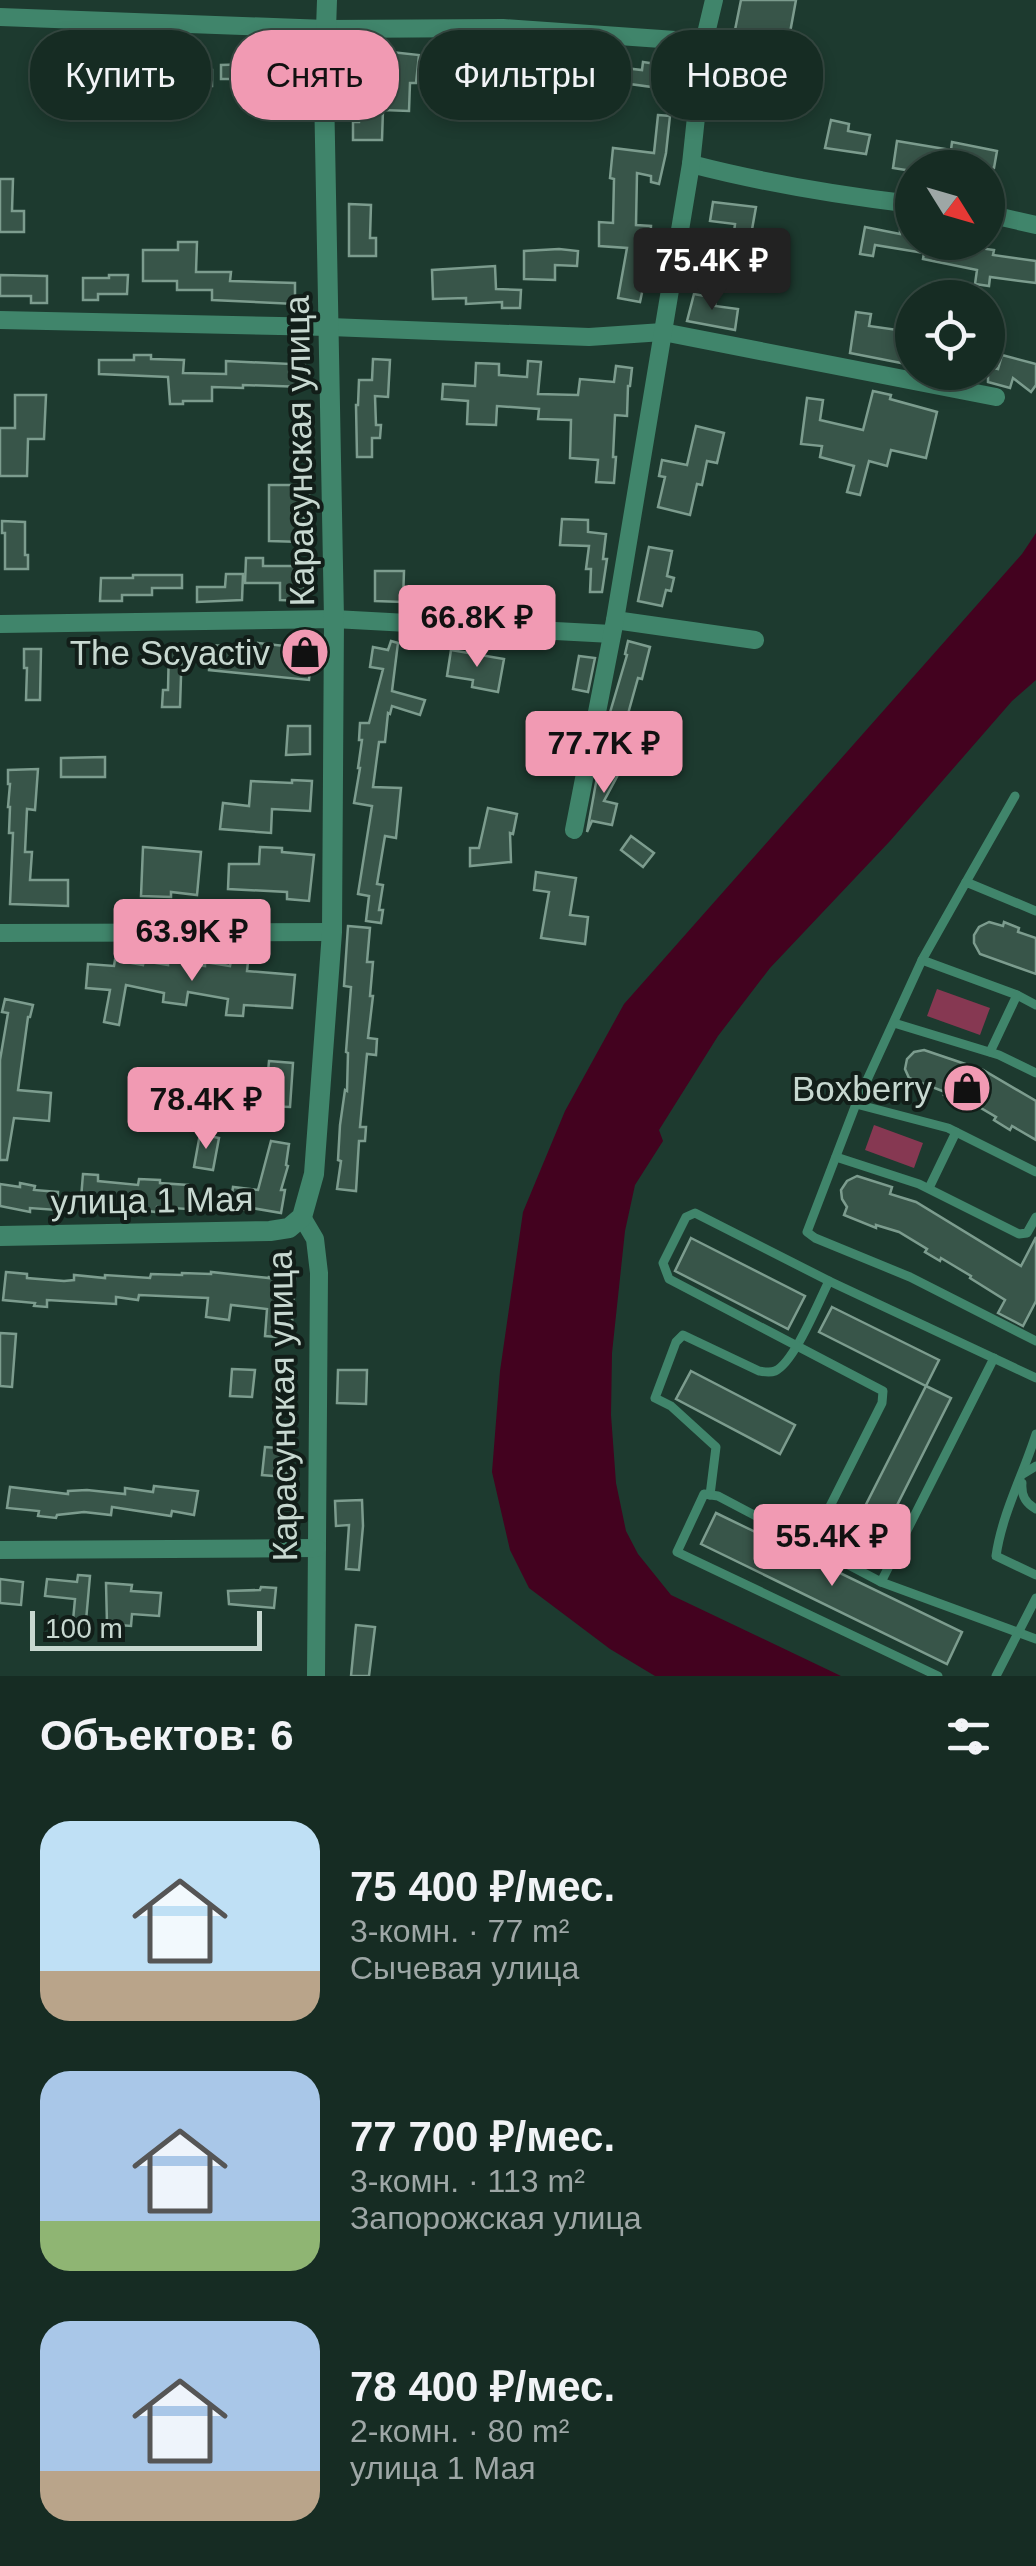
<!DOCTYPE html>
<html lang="ru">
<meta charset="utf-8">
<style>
:root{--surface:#162c23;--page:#1f342b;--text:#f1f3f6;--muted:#9ea7a6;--line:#354841;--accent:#f19ab3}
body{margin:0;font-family:Arial,sans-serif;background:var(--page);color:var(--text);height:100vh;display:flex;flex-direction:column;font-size:38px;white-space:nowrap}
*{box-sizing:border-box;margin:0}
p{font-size:32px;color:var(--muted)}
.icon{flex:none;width:55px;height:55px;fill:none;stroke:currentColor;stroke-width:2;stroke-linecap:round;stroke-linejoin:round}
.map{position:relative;height:1676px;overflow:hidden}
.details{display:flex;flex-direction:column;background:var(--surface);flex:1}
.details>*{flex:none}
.hud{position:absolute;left:30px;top:30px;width:978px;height:90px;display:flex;gap:20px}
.needle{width:65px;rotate:127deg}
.buttons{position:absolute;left:895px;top:150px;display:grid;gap:20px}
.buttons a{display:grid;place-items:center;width:110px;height:110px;border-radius:50%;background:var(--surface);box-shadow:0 5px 15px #0003,0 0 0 2px var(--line);font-size:50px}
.scale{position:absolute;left:30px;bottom:25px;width:232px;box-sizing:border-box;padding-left:10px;border:5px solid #c7d8d0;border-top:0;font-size:28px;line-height:35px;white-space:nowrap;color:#c7d8d0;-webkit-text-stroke:8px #121e19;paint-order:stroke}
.price{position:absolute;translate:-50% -85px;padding:0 22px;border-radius:10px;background:var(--accent);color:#111;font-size:32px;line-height:65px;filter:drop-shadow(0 2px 5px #0008)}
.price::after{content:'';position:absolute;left:50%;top:60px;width:30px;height:22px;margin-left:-15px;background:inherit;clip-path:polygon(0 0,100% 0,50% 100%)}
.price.selected{background:#222;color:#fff}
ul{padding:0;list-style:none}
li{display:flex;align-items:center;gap:30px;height:250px;padding:0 40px}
li span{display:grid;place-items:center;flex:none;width:280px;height:200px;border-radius:30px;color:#555}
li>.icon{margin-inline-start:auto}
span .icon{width:120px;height:120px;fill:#fffc;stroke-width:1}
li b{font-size:42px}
h2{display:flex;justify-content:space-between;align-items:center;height:120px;padding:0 40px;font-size:42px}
.pill{padding:0 35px;border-radius:40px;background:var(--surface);box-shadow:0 5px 15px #0003,0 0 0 2px var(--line);font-size:35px;line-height:90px}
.pill.selected{background:var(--accent);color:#111}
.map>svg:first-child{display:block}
</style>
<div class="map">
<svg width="1036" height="1676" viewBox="0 0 1036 1676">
<rect width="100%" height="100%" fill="#1d3a2f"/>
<g fill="#863852">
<path d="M937,989L990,1008L980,1035L927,1016Z"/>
<path d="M874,1125L923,1143L914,1168L865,1150Z"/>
</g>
<path fill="#43021f" d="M1036,533V680L1012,701L890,841L770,968L718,1036L659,1130L663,1141L635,1185L625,1231L612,1353L611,1415L616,1483L626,1531L638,1554L671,1595L841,1676H655L610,1649L529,1588L510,1550L492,1472L500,1371L523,1212L565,1111L624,1004L1022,554Z"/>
<g fill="#385549" stroke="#7c9c8e" stroke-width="2.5">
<path d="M741,0H796L789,38L761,34L754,79L726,75Z"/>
<path d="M391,52L419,55L416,83H410L409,111L383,110L382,140H353V122H359L360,89L353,88L355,71L389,74Z"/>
<path d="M169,54H184V70H212V86H184L183,110H163L162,117H150V76H117L118,58L169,59Z"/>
<path d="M443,57L460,58L459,87L441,86Z"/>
<path d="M643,62L677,67L674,90L622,83L620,100L603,98L607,66L642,70Z"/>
<path d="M253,64L298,70V88L251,82V79H221V65Z"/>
<path d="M531,68L559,69L557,99L513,93L514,69L531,70Z"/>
<path d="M77,87H97V113H76Z"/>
<path d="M658,115L670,116L666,153L659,184L651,182V176L637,173L636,225L651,226L649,260L640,302L618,298L627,248L599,246V222L613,223L614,179L610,178L613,148L654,153Z"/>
<path d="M831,120L849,124L848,131L870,135L866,154L825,148Z"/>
<path d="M897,141L951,150L952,142L997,151L994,168H912V171L893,168Z"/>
<path d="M0,179H13L12,211H24V232H0Z"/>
<path d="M713,202L756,207L751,235L734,232L735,224L710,221Z"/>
<path d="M349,204L371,205L370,238H376V256H349Z"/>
<path d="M865,227L900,234V231L912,233V242H973L972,247L994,250L993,255L1036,261V283L990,277L989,286L975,284L977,270L923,259L924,253L875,245L873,256L860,254Z"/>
<path d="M178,242H197L196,272H231L230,281L295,283V304L212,300V290H177V281H143V250H178Z"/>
<path d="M559,249L578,251L577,266L555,265V280L524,279V251Z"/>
<path d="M495,266L496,289L521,290L520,308H502V302L466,304V298L433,299L432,270Z"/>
<path d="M0,275L47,276V303H31V296H0Z"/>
<path d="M109,275H128L127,294H98V300H83V278H109Z"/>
<path d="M694,294L716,298L715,306L738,309L735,330L687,321Z"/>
<path d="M856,312L871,314L869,326L905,331L901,363L850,353Z"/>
<path d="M134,355H151V359L184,360L183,373L226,374V361L290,364V361L305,362L304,387L243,385V388L212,387V401H183V404H170L168,377L99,374V360H134Z"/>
<path d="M1002,355L1036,364V385L1031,392L1013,378L1010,388L988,382V367L998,369Z"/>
<path d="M373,359L390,360L388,397L375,396L376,425H381L380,438H372V457H357L356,405H358L359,380H372Z"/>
<path d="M528,361L541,362L538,394L578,395L580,379L614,382L616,366L632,368L630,386H628L627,416L615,415L613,457H616L614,483L596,482L598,460L570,458L571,420L538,419L539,409L497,406L496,425L467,424L468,401L442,399L443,384L475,386L476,363L499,364V375L527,377Z"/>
<path d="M873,391L891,395L890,399L937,412L926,458L891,450L887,466L869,461L860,495L847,492L854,466L820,457L822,446L801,444L807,398L823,400L820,420L863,430Z"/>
<path d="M15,395H46L44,439H28L27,476H0V428H15Z"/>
<path d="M696,426L724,433L717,463L707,461L702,485L697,484L690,515L658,507L665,477L659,476L662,460L687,465Z"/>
<path d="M269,485H309V504H304L303,542L269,541Z"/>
<path d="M562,519L588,520V532L606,534L603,559H607L602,592H590L591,569H586L589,546L560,545Z"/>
<path d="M2,521L25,522V555H28V569H5V533H2Z"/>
<path d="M649,547L672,551L667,576L674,578L671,591L666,590L662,606L638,601Z"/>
<path d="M246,558H263V566H305L304,601L280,600V583H245Z"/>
<path d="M375,571H404L403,602L375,601Z"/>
<path d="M226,574H243L242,600L197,602V587H225Z"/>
<path d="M133,575H182V588H152V595H122V601H100L101,578H133Z"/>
<path d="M391,641L398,643L392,691L425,700L420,715L392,706L390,714L388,713L385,742H379L373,787L401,788L396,838L385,836L377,884L383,885L379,910H383L381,923L366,921L369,896L358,894L372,806L354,803L360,768H358L362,740H359L360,723H369L383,669L370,667L373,647L388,650Z"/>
<path d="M628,641L650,647L642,679L638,678L626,721L609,716L627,655L625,654Z"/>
<path d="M258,643L312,649L309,680L209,670L210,645L224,646V649L257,652Z"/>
<path d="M169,645L182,646L180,707H162L163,690H168Z"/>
<path d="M24,649H41L40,700H26L27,668H24Z"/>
<path d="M451,650L504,659L498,692L472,687L473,680L447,676Z"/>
<path d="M579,656L595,658L588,692L573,689Z"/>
<path d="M288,726H310V754L286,755Z"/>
<path d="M105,757V777H61V758Z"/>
<path d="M600,761L620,771L604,801L617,804L612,825L592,821L587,832Z"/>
<path d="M38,769L35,810L27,809L25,852H32L30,880H68V906L10,904L13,833H9L10,807H8L10,784H8V770Z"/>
<path d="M292,780L312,781L310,811L272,809L271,833L220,829L223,803L249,806L251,781L292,783Z"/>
<path d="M488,808L517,814L513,834L510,833L511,862L470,866V848H479Z"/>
<path d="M631,836L654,853L643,867L621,850Z"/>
<path d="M143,847L201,852L197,895L171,892V897L141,896Z"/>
<path d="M260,847L282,848V852L314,855L309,901L287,899V892L228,889L229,864H259Z"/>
<path d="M536,872L576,878L570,915L588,917L585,944L541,938L549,892L534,890Z"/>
<path d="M989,922L1003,926L1004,922L1019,928L1018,932L1036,938V974L980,954L974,943V935L979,927Z"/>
<path d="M348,926L370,928L367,962H373L370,996H373L368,1038L377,1039L376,1055L367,1054L360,1127H366L365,1141H359L356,1191L337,1189L341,1161L338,1160L340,1125L345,1090L347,1091L348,1053L346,1052L351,987L344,986Z"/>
<path d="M115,960L143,965L144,961L168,965V961L205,966V962L230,966L231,961L248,962L247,971L295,975L292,1008L244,1005L243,1016L226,1015L228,999L188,992L186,1005L163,1002L164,993L126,985L119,1025L104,1022L110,990L86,988L88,964L114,966Z"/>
<path d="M5,999L33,1005L30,1017H28L18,1090L51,1093L49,1121L14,1118L7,1160H0V1060L8,1013L2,1012Z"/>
<path d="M924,1050L983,1070L1036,1101V1140L1012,1126L1010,1130L994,1120L996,1117L962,1097L961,1101L944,1095L945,1092L909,1078L905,1069L907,1059L914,1052Z"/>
<path d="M269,1061L293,1063L290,1107L265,1106Z"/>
<path d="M200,1134L219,1138L213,1170L194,1167Z"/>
<path d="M271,1141L289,1144L286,1165L288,1166L281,1190H285L281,1213L246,1207V1210L230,1208L233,1187L258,1190Z"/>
<path d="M83,1174L98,1175V1181L138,1185L139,1179L160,1180V1183L188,1185L187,1209L157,1207L156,1212L125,1208V1213L96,1210V1212L80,1211Z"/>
<path d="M857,1176L892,1187L890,1194L916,1202L1021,1266L1036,1237V1301L1023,1326L998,1313L1005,1300L970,1278L971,1276L941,1258L940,1261L925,1252L927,1249L899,1232L876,1225V1228L844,1215L847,1207L842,1199L841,1190L847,1181Z"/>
<path d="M20,1183L35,1186L34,1190L58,1192L57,1210L30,1208V1212L0,1206V1184L20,1187Z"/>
<path d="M691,1238L805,1296L788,1329L675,1271Z"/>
<path d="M6,1272L27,1274V1278L64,1281L74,1280V1275L105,1278V1275L150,1278L151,1274L182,1275V1273L211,1274V1272L269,1278V1277L295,1278L291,1338L265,1336L267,1309L231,1305L229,1320L206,1317L208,1298L139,1295L138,1300L116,1297V1304L47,1300V1307L34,1306L35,1303L3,1300Z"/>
<path d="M832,1307L939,1360L926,1386L819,1332Z"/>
<path d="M0,1333L16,1334L12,1387L0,1386Z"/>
<path d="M232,1369L255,1370L252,1397L230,1396Z"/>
<path d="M338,1370H367L366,1404L337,1403Z"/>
<path d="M691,1371L795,1425L780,1454L676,1399Z"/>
<path d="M926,1386L951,1398L872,1555L847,1542Z"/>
<path d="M265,1447L289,1449L286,1477L262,1475Z"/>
<path d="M154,1486L198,1491L194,1515L172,1511L171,1516L112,1507L111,1515L84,1512L57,1515L56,1518L38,1516L39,1511L7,1508L10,1487L68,1494V1491L87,1490L125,1494V1488L153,1492Z"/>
<path d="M362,1500L363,1526L359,1570L346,1569L349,1525L336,1526L335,1501Z"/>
<path d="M716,1513L962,1632L947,1664L701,1544Z"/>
<path d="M78,1575L90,1576L85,1632L72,1631L75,1599L45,1596L47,1579L77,1582Z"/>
<path d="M0,1579L23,1582L21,1605L0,1603Z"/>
<path d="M106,1583L132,1585L131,1591L161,1593L159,1616L132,1614L131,1626L107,1624Z"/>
<path d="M261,1587L276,1588L274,1608L229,1604L228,1591L260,1590Z"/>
<path d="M356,1625L375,1627L369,1676H351Z"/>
</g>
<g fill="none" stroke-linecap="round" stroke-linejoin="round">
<g stroke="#40856b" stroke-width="9">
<path d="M966,882L1015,796"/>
<path d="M1036,911L966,882L922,960L856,1104L807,1232L815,1238L910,1277L1036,1341"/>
<path d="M922,960L1017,995L1036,1005"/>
<path d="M894,1023L999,1055L1036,1073"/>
<path d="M990,1052L1017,995"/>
<path d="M856,1104L948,1128L1036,1172"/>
<path d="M836,1157L919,1184L1019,1234L1027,1233L1036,1217"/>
<path d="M929,1188L956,1132"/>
<path d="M1036,1434C1023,1475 1002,1514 996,1556L1036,1575"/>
<path d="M1023,1474L1036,1466"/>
<path d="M1022,1483C1021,1495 1025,1503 1036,1509"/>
<path d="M710,1495L716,1447L671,1406L655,1398L676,1342L683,1335L759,1371C765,1372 770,1373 775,1371C794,1363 819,1301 829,1281"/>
<path d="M810,1546L882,1403L883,1391L669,1279L663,1263L686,1217L695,1213L829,1281L1036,1378"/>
<path d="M881,1582L994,1358"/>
<path d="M938,1676L677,1552L704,1494L718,1496L881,1582L1036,1639"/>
<path d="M996,1676L1036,1598"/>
</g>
<g stroke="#40856b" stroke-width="18">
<path d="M0,17L326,29L503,28L704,42"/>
<path d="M691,164C764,183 837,195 912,204"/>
<path d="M988,214L1036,225"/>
<path d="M0,320L330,327L589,337L663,332L996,397"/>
<path d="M615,620L755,640"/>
<path d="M0,624L334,619L612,634"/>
<path d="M574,830L615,620L691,164L704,42L714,0"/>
<path d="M0,933L332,932"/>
<path d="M302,1217L315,1239L319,1273L316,1676"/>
<path d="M0,1550L317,1548"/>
</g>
<path stroke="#40856b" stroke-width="20" d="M0,1236L270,1231L289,1228L302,1217L314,1174L332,932L334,619L324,89L327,0"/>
</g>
<defs>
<g id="shop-disc" transform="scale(2.5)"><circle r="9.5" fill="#f19ab3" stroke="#121e19"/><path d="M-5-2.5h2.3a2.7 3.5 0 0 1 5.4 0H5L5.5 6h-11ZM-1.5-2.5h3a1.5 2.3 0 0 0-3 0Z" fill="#111"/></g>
</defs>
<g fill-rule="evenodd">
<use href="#shop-disc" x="305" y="652"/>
<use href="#shop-disc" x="967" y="1088"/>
</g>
<g text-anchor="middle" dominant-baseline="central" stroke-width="8" stroke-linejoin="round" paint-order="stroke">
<g font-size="35" fill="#c7d8d0" stroke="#121e19">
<text transform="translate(299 451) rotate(-91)">Карасунская улица</text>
<text transform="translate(152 1200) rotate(-1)">улица 1 Мая</text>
<text transform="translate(282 1406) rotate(-91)">Карасунская улица</text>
</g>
<g font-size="35" fill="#c7d8d0" stroke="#121e19" text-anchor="end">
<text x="270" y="652">The Scyactiv</text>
<text x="932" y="1088">Boxberry</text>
</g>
</g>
</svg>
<div class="buttons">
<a><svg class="needle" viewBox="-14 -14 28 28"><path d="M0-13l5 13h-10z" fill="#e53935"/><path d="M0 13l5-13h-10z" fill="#9ea7a6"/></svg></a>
<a><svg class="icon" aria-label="locate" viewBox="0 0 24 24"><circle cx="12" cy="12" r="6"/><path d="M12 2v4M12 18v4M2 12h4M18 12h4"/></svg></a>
</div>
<div class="scale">100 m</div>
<b class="price selected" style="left:712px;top:313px">75.4K ₽</b>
<b class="price" style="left:477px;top:670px">66.8K ₽</b>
<b class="price" style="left:604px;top:796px">77.7K ₽</b>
<b class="price" style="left:192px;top:984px">63.9K ₽</b>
<b class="price" style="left:206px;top:1152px">78.4K ₽</b>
<b class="price" style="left:832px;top:1589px">55.4K ₽</b>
<div class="hud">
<a class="pill">Купить</a>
<a class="pill selected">Снять</a>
<a class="pill">Фильтры</a>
<a class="pill">Новое</a>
</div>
</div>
<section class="details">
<h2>Объектов: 6<svg class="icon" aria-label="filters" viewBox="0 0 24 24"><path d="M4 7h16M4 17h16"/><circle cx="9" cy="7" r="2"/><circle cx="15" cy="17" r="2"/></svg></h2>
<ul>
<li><span style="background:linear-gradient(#bfe0f5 75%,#b9a48a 0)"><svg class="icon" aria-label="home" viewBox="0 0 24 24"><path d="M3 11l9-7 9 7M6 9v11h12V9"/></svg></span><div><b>75 400 ₽/мес.</b><p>3-комн. · 77 m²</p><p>Сычевая улица</p></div></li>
<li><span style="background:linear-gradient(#a9c7e8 75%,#8fb573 0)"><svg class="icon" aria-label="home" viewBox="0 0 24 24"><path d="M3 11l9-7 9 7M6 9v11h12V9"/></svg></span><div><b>77 700 ₽/мес.</b><p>3-комн. · 113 m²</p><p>Запорожская улица</p></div></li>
<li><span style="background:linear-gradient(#a9c7e8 75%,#b9a48a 0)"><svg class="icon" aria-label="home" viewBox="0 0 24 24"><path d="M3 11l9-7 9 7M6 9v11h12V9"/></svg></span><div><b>78 400 ₽/мес.</b><p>2-комн. · 80 m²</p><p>улица 1 Мая</p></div></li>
</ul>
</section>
